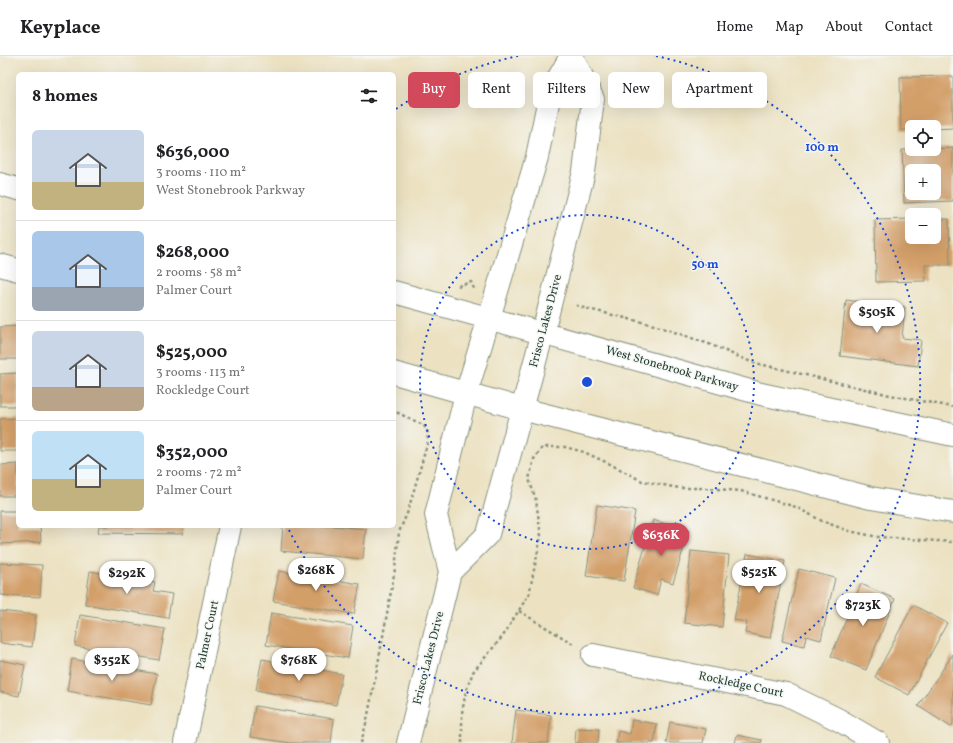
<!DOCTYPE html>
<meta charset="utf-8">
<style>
:root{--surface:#fff;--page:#f6f6f6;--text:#202124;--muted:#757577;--line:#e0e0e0;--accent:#d1495b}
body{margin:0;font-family:Vollkorn,serif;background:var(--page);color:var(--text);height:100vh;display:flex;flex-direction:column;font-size:15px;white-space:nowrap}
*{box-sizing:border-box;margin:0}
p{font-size:13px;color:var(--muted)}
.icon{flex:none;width:22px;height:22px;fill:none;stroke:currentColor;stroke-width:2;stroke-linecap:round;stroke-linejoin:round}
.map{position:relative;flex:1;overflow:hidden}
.details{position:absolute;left:16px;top:16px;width:380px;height:456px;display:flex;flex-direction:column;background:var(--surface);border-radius:6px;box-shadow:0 4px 16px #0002}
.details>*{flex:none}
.banner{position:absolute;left:408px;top:16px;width:380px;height:36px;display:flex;gap:8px}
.tools{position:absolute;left:905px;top:64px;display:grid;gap:8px}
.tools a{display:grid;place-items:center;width:36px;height:36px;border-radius:6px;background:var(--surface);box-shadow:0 4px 16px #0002;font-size:20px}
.price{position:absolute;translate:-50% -34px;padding:0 9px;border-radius:14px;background:#fff;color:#222;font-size:13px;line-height:26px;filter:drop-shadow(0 1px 2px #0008)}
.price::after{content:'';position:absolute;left:50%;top:24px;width:12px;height:9px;margin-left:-6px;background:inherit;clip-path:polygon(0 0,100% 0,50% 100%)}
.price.active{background:var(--accent);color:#fff}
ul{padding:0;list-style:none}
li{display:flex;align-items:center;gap:12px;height:100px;padding:0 16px}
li+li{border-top:1px solid var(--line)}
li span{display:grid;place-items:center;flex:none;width:112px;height:80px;border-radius:6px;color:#555}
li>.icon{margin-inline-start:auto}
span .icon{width:48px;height:48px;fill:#fffc;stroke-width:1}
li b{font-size:17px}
h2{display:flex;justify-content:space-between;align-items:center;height:48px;padding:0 16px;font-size:17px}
.chip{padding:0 14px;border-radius:6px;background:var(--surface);box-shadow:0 4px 16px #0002;font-size:14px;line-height:36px}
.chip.active{background:var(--accent);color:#fff}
header{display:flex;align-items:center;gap:24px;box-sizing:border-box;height:56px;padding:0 20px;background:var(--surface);border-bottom:1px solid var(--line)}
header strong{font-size:19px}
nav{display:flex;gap:22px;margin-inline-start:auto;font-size:14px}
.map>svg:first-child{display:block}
</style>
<header>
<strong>Keyplace</strong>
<nav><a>Home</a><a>Map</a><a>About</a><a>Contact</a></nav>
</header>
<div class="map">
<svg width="953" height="687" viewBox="0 0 953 687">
<rect width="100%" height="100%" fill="#f6f6f2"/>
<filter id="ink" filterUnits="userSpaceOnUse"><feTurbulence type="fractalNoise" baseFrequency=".025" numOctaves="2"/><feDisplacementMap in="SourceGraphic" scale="8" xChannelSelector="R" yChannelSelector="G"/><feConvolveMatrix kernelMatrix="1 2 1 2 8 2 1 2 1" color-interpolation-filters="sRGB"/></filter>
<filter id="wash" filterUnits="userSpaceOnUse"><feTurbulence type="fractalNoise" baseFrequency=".012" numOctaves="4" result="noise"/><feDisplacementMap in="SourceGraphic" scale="16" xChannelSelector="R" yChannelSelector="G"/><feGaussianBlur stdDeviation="0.9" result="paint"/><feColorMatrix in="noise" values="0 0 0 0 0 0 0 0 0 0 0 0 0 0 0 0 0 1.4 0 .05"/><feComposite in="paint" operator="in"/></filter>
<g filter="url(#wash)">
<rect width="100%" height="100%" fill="#ece2c2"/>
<g id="blocks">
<g fill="#d39f69" fill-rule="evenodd">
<path d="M953,20V72L934,73V71H912V74H901L900,21Z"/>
<path d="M953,92V145L904,147L902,94ZM912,115H934V137H912Z"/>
<path d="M912,163V181H934V163H949L950,209H925L926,225L876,226L875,164Z"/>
<path d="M846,244L905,251L902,282L921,284L918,310L840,300Z"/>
<path d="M18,270V303H0V271Z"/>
<path d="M18,317V350H0V318Z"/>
<path d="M18,362V395H0V363Z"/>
<path d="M18,408V440H0V409Z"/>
<path d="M597,449L635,455L624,525L586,520Z"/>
<path d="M0,455H18V470H40L41,486L0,488Z"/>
<path d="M653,464L689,475L673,527L661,523L657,539L633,532Z"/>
<path d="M99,470H184L183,478L98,477Z"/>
<path d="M283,470H334L366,473L363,503L281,495Z"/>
<path d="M691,495L729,499L722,571L684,567Z"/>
<path d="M747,498L785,505L770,582L745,577L747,566L734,564Z"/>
<path d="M0,507L42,509L40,541L0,539Z"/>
<path d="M799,513L835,522L821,584L806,580L804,590L782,585Z"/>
<path d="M90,515L155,526L153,535L172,538L168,562L85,548Z"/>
<path d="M279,515L360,528L354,558L273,545Z"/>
<path d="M861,528L895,543L866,614L831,600Z"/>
<path d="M913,549L947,567L909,639L875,621Z"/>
<path d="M0,555L36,559L32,591L0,587Z"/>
<path d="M271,557L353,570L348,602L266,589Z"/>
<path d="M80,559L165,573L159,604L75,590Z"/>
<path d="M953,598V668L951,671L918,650Z"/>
<path d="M72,603L157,618L151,649L67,635Z"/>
<path d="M262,603L342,618L336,649L256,634Z"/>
<path d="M0,604L25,609L19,640L0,636Z"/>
<path d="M255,650L334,663L331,687H291L250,681Z"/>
<path d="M516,654L551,659L548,687H512Z"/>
<path d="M632,664L657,668L654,687H616L618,675L630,678Z"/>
<path d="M670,666L706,673L703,687H666Z"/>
<path d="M576,672L599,673L598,687H575Z"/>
<path d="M737,679L762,684L761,687H735Z"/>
</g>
</g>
</g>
<g filter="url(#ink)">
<use href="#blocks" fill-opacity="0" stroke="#86907b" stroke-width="1"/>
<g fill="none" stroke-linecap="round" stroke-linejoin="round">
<g stroke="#86907b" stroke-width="24">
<g id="street">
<path d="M489,262L537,101L550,37L571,0"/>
<path d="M543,276L584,116L593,43L572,0"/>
<path d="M593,599L786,638L839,664L878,687"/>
<path d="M185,687L230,470"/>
</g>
</g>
<g stroke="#86907b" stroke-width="24">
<g id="secondary">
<path d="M0,128L18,133"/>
<path d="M0,209L18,214"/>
<path d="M394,236L761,338L953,379"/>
<path d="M394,317L522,353L871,442L953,456"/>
<path d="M450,516L488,478L543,276"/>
<path d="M408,687L450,516L436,459L466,338L489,262"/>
</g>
</g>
<g stroke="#86907b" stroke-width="2.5" stroke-dasharray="3 3" stroke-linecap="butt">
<path d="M458,230L471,226L474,233"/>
<path d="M576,249L580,251L654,269L709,288L751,306L890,339L953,351"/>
<path d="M519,555L575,589"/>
<path d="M361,687L367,664L378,608L395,513L399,476L408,455L428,385L427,373L423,369L394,355"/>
<path d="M462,687V657L466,635L473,616L503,580L529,538L541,480L536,444L529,423L534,403L541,393L547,391H565L584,396L610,408L642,425L679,432H706L741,435L796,451L822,465L849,475L878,481L953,486"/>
</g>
<use href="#street" stroke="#fff" stroke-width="22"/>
<use href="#secondary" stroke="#fff" stroke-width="22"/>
</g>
</g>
<g fill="none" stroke="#1d4ed8" stroke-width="2" stroke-dasharray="2 4">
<circle cx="587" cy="326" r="167"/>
<path d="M396 53A333 333 0 0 1 518 0M656 0A333 333 0 1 1 288 472"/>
</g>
<g text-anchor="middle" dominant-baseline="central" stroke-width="3" stroke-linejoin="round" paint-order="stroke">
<g font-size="12" fill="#1f3d34" stroke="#f6f6f2">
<text transform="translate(546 265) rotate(-75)">Frisco Lakes Drive</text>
<text transform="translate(672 313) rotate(16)">West Stonebrook Parkway</text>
<text transform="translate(208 579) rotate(-78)">Palmer Court</text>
<text transform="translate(429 602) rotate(-76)">Frisco Lakes Drive</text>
<text transform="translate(741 629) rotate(12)">Rockledge Court</text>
</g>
</g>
<circle cx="587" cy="326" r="6" fill="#1d4ed8" stroke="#f6f6f2" stroke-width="2"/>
<g font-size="12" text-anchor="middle" font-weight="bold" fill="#1d4ed8" stroke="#f6f6f2" stroke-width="3" stroke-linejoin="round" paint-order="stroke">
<text x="822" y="95">100 m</text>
<text x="705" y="212">50 m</text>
</g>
</svg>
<div class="tools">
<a><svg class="icon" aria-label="locate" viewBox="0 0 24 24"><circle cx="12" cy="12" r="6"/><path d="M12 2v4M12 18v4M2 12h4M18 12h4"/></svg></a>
<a>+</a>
<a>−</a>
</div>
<b class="price" style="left:877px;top:278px">$505K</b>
<b class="price active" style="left:661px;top:501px">$636K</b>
<b class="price" style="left:316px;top:536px">$268K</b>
<b class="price" style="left:759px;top:538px">$525K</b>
<b class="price" style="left:127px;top:539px">$292K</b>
<b class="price" style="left:863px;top:571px">$723K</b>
<b class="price" style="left:112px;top:626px">$352K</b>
<b class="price" style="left:299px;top:626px">$768K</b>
<div class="banner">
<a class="chip active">Buy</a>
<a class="chip">Rent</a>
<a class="chip">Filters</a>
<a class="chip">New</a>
<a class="chip">Apartment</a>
</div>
<section class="details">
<h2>8 homes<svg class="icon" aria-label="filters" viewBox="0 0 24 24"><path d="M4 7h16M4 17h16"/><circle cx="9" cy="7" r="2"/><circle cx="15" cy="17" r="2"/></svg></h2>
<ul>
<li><span style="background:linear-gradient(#c9d6e8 65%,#c2b280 0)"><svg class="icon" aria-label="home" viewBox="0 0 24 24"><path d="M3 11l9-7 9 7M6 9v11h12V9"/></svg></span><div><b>$636,000</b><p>3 rooms · 110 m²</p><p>West Stonebrook Parkway</p></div></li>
<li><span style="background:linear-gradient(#a9c7e8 70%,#9aa5b1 0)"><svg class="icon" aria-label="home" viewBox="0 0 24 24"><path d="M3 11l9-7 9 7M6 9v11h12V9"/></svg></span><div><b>$268,000</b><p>2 rooms · 58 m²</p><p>Palmer Court</p></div></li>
<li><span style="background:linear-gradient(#c9d6e8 70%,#b9a48a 0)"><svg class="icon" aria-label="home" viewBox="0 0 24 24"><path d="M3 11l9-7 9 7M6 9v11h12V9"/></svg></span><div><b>$525,000</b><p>3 rooms · 113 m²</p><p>Rockledge Court</p></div></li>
<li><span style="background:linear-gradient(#bfe0f5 60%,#c2b280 0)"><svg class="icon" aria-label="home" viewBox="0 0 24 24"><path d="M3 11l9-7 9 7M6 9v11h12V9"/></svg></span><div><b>$352,000</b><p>2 rooms · 72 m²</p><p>Palmer Court</p></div></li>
</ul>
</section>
</div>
